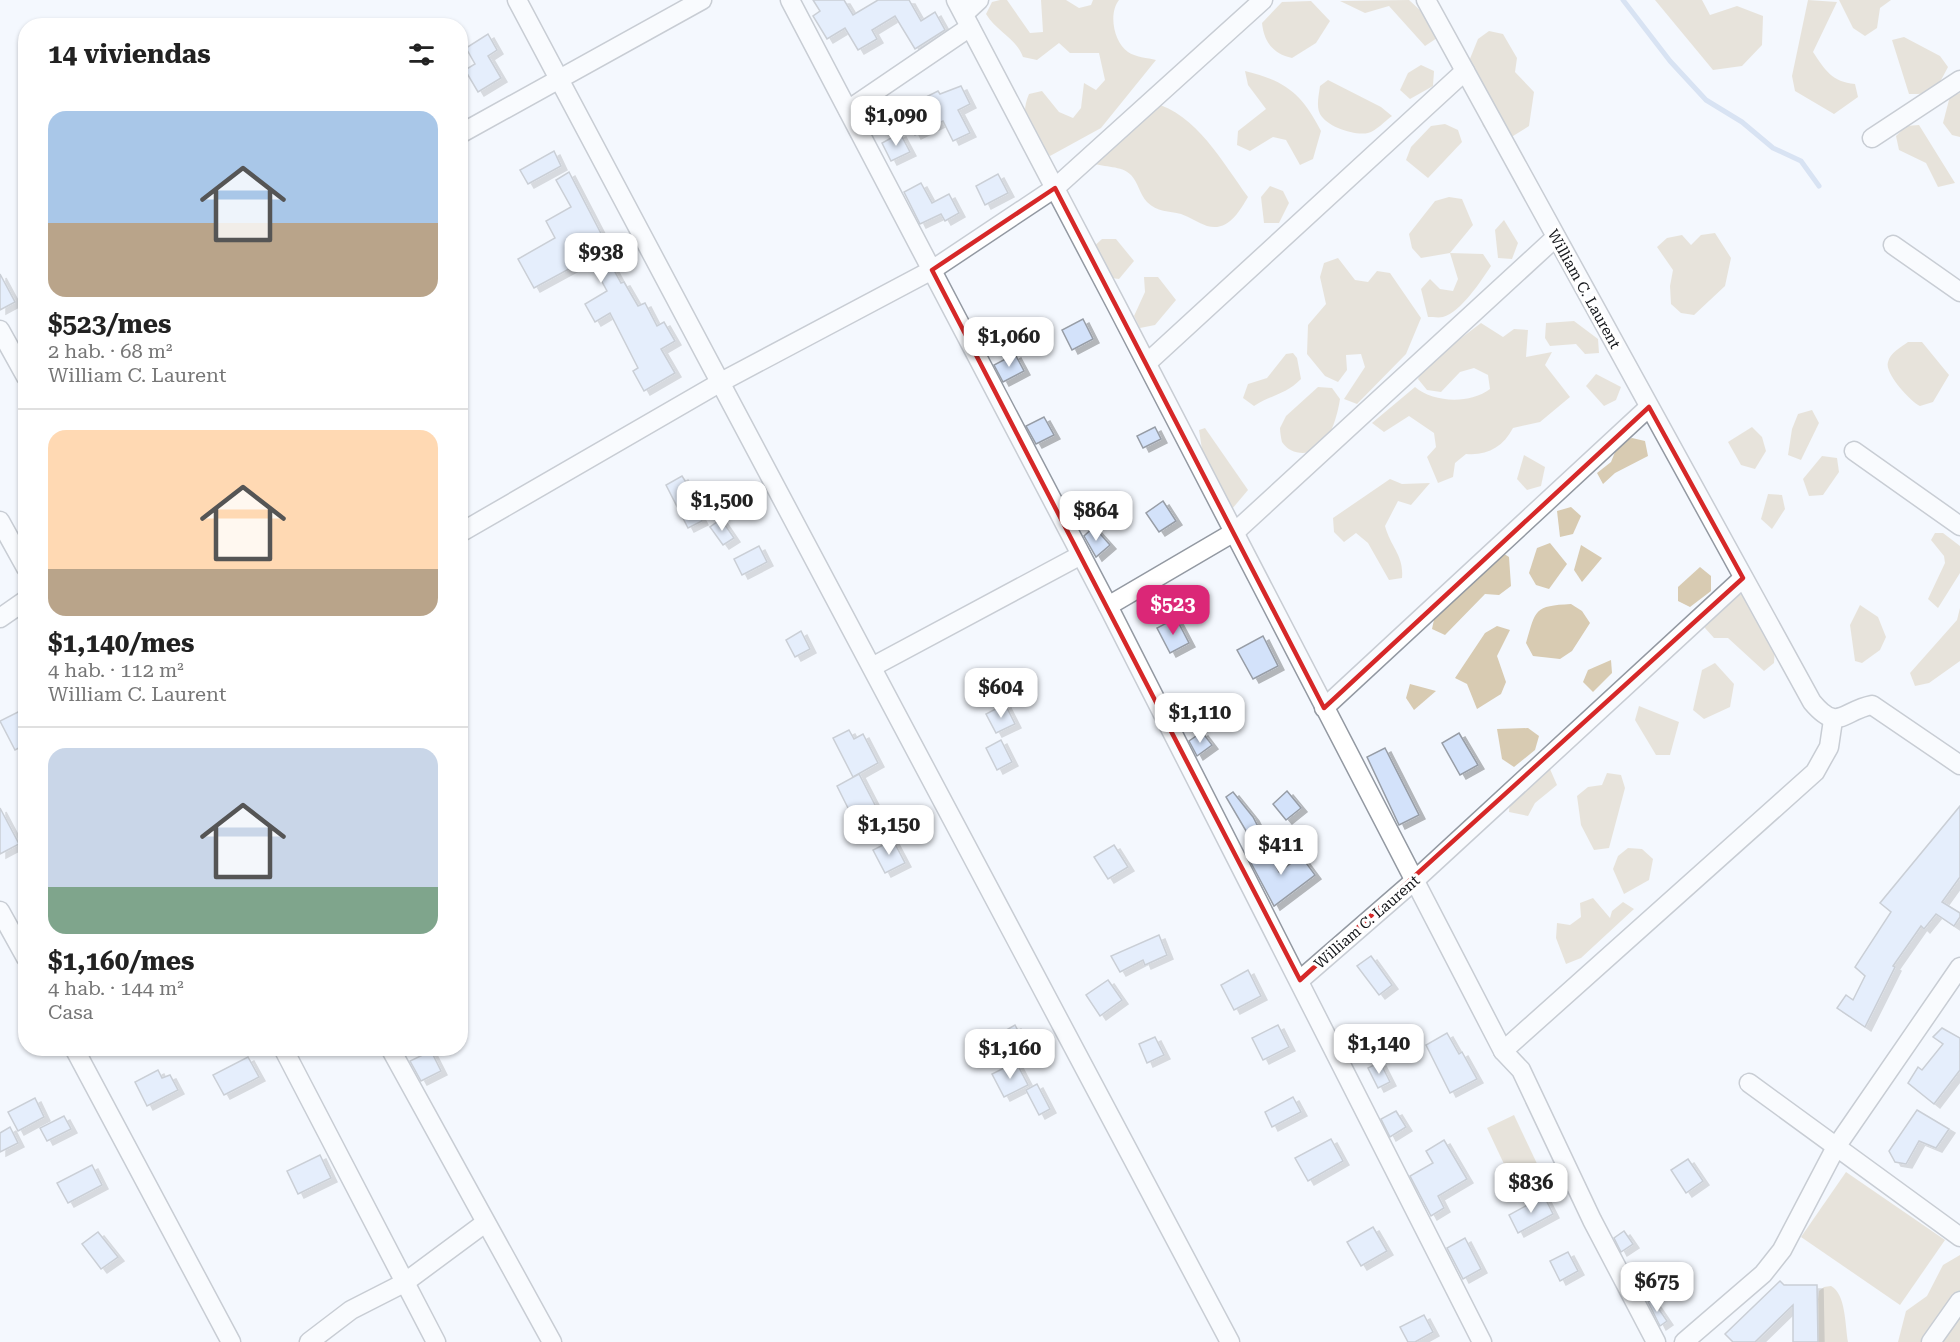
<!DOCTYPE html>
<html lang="es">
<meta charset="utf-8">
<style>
:root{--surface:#fff;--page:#f2f2f2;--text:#222;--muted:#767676;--line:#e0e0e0;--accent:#db2777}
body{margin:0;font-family:"Roboto Serif",serif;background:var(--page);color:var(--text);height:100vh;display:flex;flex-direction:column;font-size:22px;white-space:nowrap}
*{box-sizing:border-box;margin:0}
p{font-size:20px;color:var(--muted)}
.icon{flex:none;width:33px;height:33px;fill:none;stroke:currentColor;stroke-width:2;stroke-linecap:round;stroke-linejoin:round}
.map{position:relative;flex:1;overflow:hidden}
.side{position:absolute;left:18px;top:18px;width:450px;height:1038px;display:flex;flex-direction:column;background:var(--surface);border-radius:24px;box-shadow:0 2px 4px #0004}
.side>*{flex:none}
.price{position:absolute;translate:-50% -51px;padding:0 14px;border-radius:12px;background:#fff;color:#222;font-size:20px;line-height:39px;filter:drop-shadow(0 2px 3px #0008)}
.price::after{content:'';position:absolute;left:50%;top:36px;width:18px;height:14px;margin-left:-9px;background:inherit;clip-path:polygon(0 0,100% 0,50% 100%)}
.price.current{background:var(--accent);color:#fff}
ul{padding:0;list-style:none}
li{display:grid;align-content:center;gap:12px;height:318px;padding:0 30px}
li+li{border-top:2px solid var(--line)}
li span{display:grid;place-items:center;height:186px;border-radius:18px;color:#555}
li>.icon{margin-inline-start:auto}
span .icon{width:108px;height:108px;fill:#fffc;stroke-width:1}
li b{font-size:26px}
h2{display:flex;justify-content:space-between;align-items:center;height:72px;padding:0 30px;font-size:26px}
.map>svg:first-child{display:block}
</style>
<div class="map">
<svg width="1960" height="1342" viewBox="0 0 1960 1342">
<defs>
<filter id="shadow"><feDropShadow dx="6" dy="4" stdDeviation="0" flood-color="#0004"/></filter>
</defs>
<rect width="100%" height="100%" fill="#f4f8fe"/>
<g fill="#d8cbb2">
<path d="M1000,0H1007L1030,33L1043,32L1041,0H1066L1079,8L1091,5L1093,0H1119C1108,14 1114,42 1128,52C1135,57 1148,58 1156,60L1101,128L1050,156C1034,133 1017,122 1029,94L1042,91L1059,112L1073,118L1081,108L1084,83L1096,90L1105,80L1099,53H1070L1059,43L1037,60L1023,57C1016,38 997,32 986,14L992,2Z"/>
<path d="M1409,0L1435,24L1437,38L1425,46L1389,6L1365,13L1340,1Z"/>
<path d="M1655,0H1702L1710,15L1737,6L1763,16L1762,45L1742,66L1713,70Z"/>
<path d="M1808,0L1837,2L1813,52C1825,70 1832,82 1855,84L1858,97L1834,114L1795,91L1792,76Z"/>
<path d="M1839,0H1891L1880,8L1877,28L1865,36L1853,28Z"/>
<path d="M1311,1L1330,21L1316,43L1292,58C1273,54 1264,42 1262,23L1282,2Z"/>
<path d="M1489,31L1503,34L1517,58L1515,72L1534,92L1529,126L1505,141L1492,137L1483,126L1465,71L1478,39Z"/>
<path d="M1904,37L1940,56L1948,67C1937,88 1935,95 1909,94L1892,40Z"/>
<path d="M1421,65L1434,71L1433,86L1410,99L1400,90L1408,73Z"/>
<path d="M1245,71C1286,81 1302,94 1321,131L1313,159L1300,165L1286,140L1273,137L1250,151L1237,145L1238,131L1266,109L1248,85Z"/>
<path d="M1328,80L1381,107L1392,116C1385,121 1376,131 1368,133C1355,136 1327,127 1320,114C1316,106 1319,94 1320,86Z"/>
<path d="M1960,93V137L1952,135L1943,123L1950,96Z"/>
<path d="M1153,103C1196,113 1223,163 1248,197C1239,212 1228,232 1207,226C1198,223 1190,217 1181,214C1169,211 1157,212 1147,202C1140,195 1138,182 1131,175C1121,165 1105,168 1092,163Z"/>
<path d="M1445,124L1458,130L1462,142L1428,178L1406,160L1411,147L1431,126Z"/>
<path d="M1919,125L1955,183L1938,187L1926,163L1899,150L1896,136L1906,126Z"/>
<path d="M1270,186L1283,191L1289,203L1279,223H1264L1261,197Z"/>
<path d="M1449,197L1462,199L1473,225L1450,253L1483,254L1491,266C1481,281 1461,312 1443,317C1439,318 1432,317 1428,317L1421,289L1430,279L1440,289L1453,291L1458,279L1450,253L1421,258L1412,248L1409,234L1435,201Z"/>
<path d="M1504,220L1518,243L1512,259L1498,258L1495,230Z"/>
<path d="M1715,233L1731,258L1725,286L1694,315L1681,313L1671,304L1670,286L1673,270L1657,247L1667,238L1682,235L1691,245L1701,235Z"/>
<path d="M1102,239H1116L1134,261L1119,279L1104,277L1091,249Z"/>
<path d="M1338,258L1355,280L1368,282L1377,271L1390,273L1421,318L1406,354L1357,404L1344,399L1365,367L1361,354L1346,355L1347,370L1338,382L1325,376L1307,354L1308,325L1326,304L1320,277L1324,263Z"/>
<path d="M1144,277H1158L1176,300L1155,325L1140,328L1134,316L1145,292Z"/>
<path d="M1574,321L1598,339L1599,353L1585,354L1576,344L1550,346L1545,338L1546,323Z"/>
<path d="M1481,323L1503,337L1514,329L1528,330L1526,357L1552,352L1545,365L1570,397L1540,422L1513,428C1503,447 1487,456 1466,454L1455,463L1453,477L1438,483L1427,457L1436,447L1434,433L1409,416L1384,432L1372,423L1415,387C1434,403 1470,404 1490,389L1488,375L1474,368L1460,372L1441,392L1427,390L1418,379L1424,366Z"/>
<path d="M1908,342H1922L1949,375L1933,402L1920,406C1911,402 1884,373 1888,362C1890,353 1901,347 1908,342Z"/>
<path d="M1293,353L1297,358L1301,379C1285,395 1273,394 1254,406L1243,398L1248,384L1267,378L1286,354Z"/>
<path d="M1596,374L1621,387L1616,400L1604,406L1586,386Z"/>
<path d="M1318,387L1332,388L1340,399C1338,413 1331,438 1320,447C1309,456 1290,455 1282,442C1281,438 1280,432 1280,428L1286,416Z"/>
<path d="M1812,410L1819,423L1801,460L1788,455L1792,429L1798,414Z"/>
<path d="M1752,427L1762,437L1766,451L1755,469L1741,465L1728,442Z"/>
<path d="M1205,428L1248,490L1232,509L1208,488L1199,430Z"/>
<path d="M1632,438L1645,441L1648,456L1615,473L1603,484L1597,473L1611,462L1619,442Z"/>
<path d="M1524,455L1545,467L1541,486L1527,490L1517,479Z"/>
<path d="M1822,456L1837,458L1839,472L1823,495L1809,496L1803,479Z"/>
<path d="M1390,479L1402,484L1430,483L1411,505L1398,501L1385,526C1391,548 1404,555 1402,578L1389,580L1368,543L1356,533L1344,542L1334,532L1333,518Z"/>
<path d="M1768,494L1782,495L1785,509L1772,529L1761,519Z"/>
<path d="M1571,507L1581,516L1573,534L1560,537L1557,511Z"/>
<path d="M1935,533H1943L1960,546V573L1938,608L1928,599L1945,563L1944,556L1931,540Z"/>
<path d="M1550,543L1567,564L1549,589L1536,585L1529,573L1537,548Z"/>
<path d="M1581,545L1602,558L1582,582L1574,570Z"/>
<path d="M1498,550L1509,557L1511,586L1499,595L1485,594L1445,635L1432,629L1435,615L1446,608L1454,582Z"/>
<path d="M1700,567L1711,576V591L1690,607L1678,601V587Z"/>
<path d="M1724,592L1742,595L1775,648L1774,663L1764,671L1728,638H1714L1705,628L1706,614Z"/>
<path d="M1571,604L1582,611L1590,623L1572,651L1560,659L1533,656L1526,643C1536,609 1534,606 1571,604Z"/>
<path d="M1860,605L1878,617L1886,637L1880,650L1862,663L1855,661L1850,625Z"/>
<path d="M1960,608V661L1929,683L1915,686L1910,673L1957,620Z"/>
<path d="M1497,626L1510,630L1497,656L1506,682L1501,694L1477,709L1467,684L1455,678L1485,633Z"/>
<path d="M1611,660L1612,673L1593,692L1583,682L1588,670Z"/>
<path d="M1715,663L1734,684L1730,707L1704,719L1693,710L1702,670Z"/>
<path d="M1410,684L1436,691L1414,710L1406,698Z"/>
<path d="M1639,706L1679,722L1670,755H1656L1635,720Z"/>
<path d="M1528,728L1539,736L1535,750L1514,767L1502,759L1497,729Z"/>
<path d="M1546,760L1557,785L1535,803L1528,816L1509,812L1510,798Z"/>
<path d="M1607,773L1621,775L1625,788L1609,848L1594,850L1581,825L1577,796L1588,787L1602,785Z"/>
<path d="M1628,848L1642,849L1653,859L1649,880L1624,894L1613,869L1618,856Z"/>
<path d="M1593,898L1610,918L1612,911L1623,902L1634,909L1581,958L1566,964L1556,938L1557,923L1570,925L1581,917L1580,903Z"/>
<path d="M1514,1115L1540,1170L1513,1183L1487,1128Z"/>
<path d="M1846,1172L1945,1240L1900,1305L1801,1237Z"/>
<path d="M1960,1255V1342H1898L1906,1311L1927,1296L1943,1265Z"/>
<path d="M1831,1286C1846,1294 1845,1325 1848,1342H1814L1819,1291L1824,1287Z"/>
</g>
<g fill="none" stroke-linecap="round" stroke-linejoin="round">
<path stroke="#b7c9e6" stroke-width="5" d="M1623,0L1670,61L1706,100L1742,122L1773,148L1801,161L1819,186"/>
</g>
<g fill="#d3e2fa" stroke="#979da6" stroke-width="1.5" filter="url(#shadow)">
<path d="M813,0H844L853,15L878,0H909L921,21L935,12L945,30L915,49L895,16L872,30L877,39L858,50L845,28L827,39L813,16L820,11Z"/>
<path d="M488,34L497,50L488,56L501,78L478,92L465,70L475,64L466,48Z"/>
<path d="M961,86L970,104L958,110L970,133L953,141L943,121L915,135L902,109L938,91L940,94Z"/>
<path d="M900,133L910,152L891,161L882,143Z"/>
<path d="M554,151L561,166L528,184L520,170Z"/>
<path d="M569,172L608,247L603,250L621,283L624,282L638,306L645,303L657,326L664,322L675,341L661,349L675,373L644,391L633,371L638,368L610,313L595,322L585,304L607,291L589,258L534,288L518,259L555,238L546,221L571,207L556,180Z"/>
<path d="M998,174L1008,193L985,205L976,186Z"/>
<path d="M921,183L932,203L949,194L959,213L945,221L941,214L920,224L904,192Z"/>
<path d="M0,274L15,302L0,310Z"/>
<path d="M1083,319L1093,339L1072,350L1062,330Z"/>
<path d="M1015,354L1024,371L1003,382L994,365Z"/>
<path d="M1044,417L1054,435L1036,444L1026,426Z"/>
<path d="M1155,427L1161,439L1143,448L1137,436Z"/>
<path d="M682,476L689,487L685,489L702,521L688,528L666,485Z"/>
<path d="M1083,494L1091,506L1074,517L1067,504Z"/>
<path d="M1163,501L1176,521L1159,532L1146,513Z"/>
<path d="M721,519L734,538L723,545L710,527Z"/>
<path d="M1094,527L1110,545L1096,557L1084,536Z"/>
<path d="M759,546L767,562L742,575L734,559Z"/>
<path d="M1176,618L1189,643L1170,653L1157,628Z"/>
<path d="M801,631L810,649L795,657L786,640Z"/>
<path d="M1263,636L1278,666L1253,679L1237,650Z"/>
<path d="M1005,704L1015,724L996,733L986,714Z"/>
<path d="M26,708V744L15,750L0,721Z"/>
<path d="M849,730L854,739L863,734L878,763L853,777L833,738Z"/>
<path d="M1202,732L1212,745L1197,756L1189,741Z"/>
<path d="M1459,733L1478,765L1460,775L1442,743Z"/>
<path d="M1001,740L1012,762L997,770L986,748Z"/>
<path d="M1385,748L1419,815L1399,825L1367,757Z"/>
<path d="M859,774L876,807L853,818L837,786Z"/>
<path d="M1287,791L1301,808L1286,820L1273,804Z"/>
<path d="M1233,792L1253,817L1269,848L1259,853L1226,797Z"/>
<path d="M1960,806V877L1942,902L1960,913V917L1954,926L1936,914L1924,929L1921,926L1893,966L1895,967L1865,1027L1837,1008L1846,995L1853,1000L1865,976L1855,967L1891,912L1880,903Z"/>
<path d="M0,808L19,844L0,854Z"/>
<path d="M893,840L905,863L885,873L873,850Z"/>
<path d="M1114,845L1128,867L1108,879L1094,857Z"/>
<path d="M1268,851L1279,872L1301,856L1315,875L1274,906L1250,861Z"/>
<path d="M1159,935L1167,955L1145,965L1143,960L1120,972L1111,956Z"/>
<path d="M1371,956L1392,985L1379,995L1357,966Z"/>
<path d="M1248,970L1261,996L1234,1010L1221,985Z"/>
<path d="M1108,980L1122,1000L1100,1016L1086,995Z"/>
<path d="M1015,1025L1030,1053L1008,1065L994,1037Z"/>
<path d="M1278,1025L1289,1047L1263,1060L1252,1038Z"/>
<path d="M1942,1028L1960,1038V1070L1934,1104L1908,1083L1918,1067L1922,1070L1943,1044L1933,1037Z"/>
<path d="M1447,1033L1459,1054L1462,1052L1477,1079L1450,1093L1426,1045Z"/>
<path d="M1155,1037L1164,1055L1147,1063L1139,1044Z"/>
<path d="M431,1051L441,1071L421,1081L410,1061Z"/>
<path d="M248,1057L259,1077L224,1095L213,1075Z"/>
<path d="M1016,1062L1028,1085L1004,1097L992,1074Z"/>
<path d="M1380,1062L1390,1082L1378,1088L1368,1068Z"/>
<path d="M158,1070L162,1078L170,1075L178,1090L147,1106L135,1082Z"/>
<path d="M1037,1084L1050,1109L1039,1115L1026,1090Z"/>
<path d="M1293,1097L1301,1112L1272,1127L1265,1112Z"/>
<path d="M35,1098L44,1117L18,1131L8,1112Z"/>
<path d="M1917,1110L1949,1129L1936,1148L1919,1141L1906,1164L1895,1162L1889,1151Z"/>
<path d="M1396,1111L1406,1127L1390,1137L1381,1119Z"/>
<path d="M64,1116L71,1129L47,1141L40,1128Z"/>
<path d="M10,1127L18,1143L0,1152V1133Z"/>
<path d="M1331,1139L1343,1161L1308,1181L1295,1158Z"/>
<path d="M1444,1140L1467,1179L1438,1196L1444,1208L1431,1216L1410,1176L1433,1163L1426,1151Z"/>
<path d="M320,1155L331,1178L298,1194L287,1171Z"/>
<path d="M1688,1159L1703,1181L1686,1193L1671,1170Z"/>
<path d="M92,1165L102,1185L68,1203L57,1183Z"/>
<path d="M1544,1196L1553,1214L1518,1233L1509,1215Z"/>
<path d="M1373,1227L1387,1251L1361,1266L1347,1242Z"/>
<path d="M1624,1231L1633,1244L1621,1252L1614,1238Z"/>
<path d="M98,1232L118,1257L101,1269L82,1244Z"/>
<path d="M1465,1238L1481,1269L1463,1279L1447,1248Z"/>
<path d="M1568,1252L1578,1271L1560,1281L1550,1261Z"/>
<path d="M1780,1281L1784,1285H1817L1818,1342H1793V1305L1755,1342H1733L1725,1334Z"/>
<path d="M1652,1299L1667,1321L1660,1326L1648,1302Z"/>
<path d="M1424,1315L1433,1332L1415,1342H1408L1400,1327Z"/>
</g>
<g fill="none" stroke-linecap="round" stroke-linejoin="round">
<g stroke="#9399a2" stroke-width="21">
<g id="street">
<path d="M517,0L1230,1342"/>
<path d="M790,0L1108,606L1482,1342"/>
<path d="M956,0C1141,349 1321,701 1503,1051L1521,1070L1592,1220L1656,1342"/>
<path d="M1426,0L1812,702C1838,733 1842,711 1872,705L1960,765"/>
<path d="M964,14L979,0"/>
<path d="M848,110L970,27"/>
<path d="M460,134L702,0"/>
<path d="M1872,138L1960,80"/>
<path d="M1893,245L1960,292"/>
<path d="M0,330L26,377"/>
<path d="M1147,363L1465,71"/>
<path d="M1854,451L1960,526"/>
<path d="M0,521L26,568"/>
<path d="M460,533L721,382L932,270L1055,188L1263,0"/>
<path d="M1108,606L1236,531L1556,237"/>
<path d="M0,618L26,600"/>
<path d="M872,667L1081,555"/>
<path d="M1324,708L1649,407"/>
<path d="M0,911L26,958"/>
<path d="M1300,980L1414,881L1743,578"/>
<path d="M74,1048L231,1342"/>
<path d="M283,1048L436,1342"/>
<path d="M390,1048L552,1342"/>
<path d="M1503,1051L1815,772L1829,747L1833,720"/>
<path d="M1749,1083L1960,1237"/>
<path d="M309,1342L351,1310L404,1283L485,1223"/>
<path d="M1684,1342L1763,1274L1782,1250L1836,1147L1960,967"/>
<path d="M1931,1342L1960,1301"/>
</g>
</g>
<use href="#street" stroke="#fff" stroke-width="18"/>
</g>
<path d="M0 0H1960V1342H0ZM1055,188L1324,708L1649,407L1743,578L1300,980L932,270Z" fill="#f4f8fe" fill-opacity=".55" fill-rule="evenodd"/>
<path fill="none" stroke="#d62828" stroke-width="4.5" stroke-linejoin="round" d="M1055,188L1324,708L1649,407L1743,578L1300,980L932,270Z"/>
<g text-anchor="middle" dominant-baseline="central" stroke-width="6" stroke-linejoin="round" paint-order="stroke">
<g font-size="15" fill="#131519" stroke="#fff">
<text transform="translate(1584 289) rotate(61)">William C. Laurent</text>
<text transform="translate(1367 922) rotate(-41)">William C. Laurent</text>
</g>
</g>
</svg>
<b class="price" style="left:896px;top:147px">$1,090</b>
<b class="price" style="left:601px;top:284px">$938</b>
<b class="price" style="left:1009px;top:368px">$1,060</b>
<b class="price" style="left:722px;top:532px">$1,500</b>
<b class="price" style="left:1096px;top:542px">$864</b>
<b class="price current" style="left:1173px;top:636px">$523</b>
<b class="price" style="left:1001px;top:719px">$604</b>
<b class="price" style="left:1200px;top:744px">$1,110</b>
<b class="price" style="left:889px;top:856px">$1,150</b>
<b class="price" style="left:1281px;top:876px">$411</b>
<b class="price" style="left:1379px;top:1075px">$1,140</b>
<b class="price" style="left:1010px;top:1080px">$1,160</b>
<b class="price" style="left:1531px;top:1214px">$836</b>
<b class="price" style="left:1657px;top:1313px">$675</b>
<section class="side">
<h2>14 viviendas<svg class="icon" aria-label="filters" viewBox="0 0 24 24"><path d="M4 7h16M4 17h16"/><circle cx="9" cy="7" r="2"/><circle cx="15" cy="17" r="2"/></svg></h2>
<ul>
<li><span style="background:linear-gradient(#a9c7e8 60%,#b9a48a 0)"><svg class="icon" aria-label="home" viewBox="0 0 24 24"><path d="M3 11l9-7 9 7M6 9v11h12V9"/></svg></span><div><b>$523/mes</b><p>2 hab. · 68 m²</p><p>William C. Laurent</p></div></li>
<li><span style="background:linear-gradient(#ffd9b3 75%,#b9a48a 0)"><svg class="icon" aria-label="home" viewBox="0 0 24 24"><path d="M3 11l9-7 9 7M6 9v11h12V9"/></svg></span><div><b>$1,140/mes</b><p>4 hab. · 112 m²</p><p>William C. Laurent</p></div></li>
<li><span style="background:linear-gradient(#c9d6e8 75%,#7fa58c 0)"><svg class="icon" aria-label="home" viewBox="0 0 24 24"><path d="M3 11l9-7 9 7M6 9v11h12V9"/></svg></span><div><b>$1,160/mes</b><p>4 hab. · 144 m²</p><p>Casa</p></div></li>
</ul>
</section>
</div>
